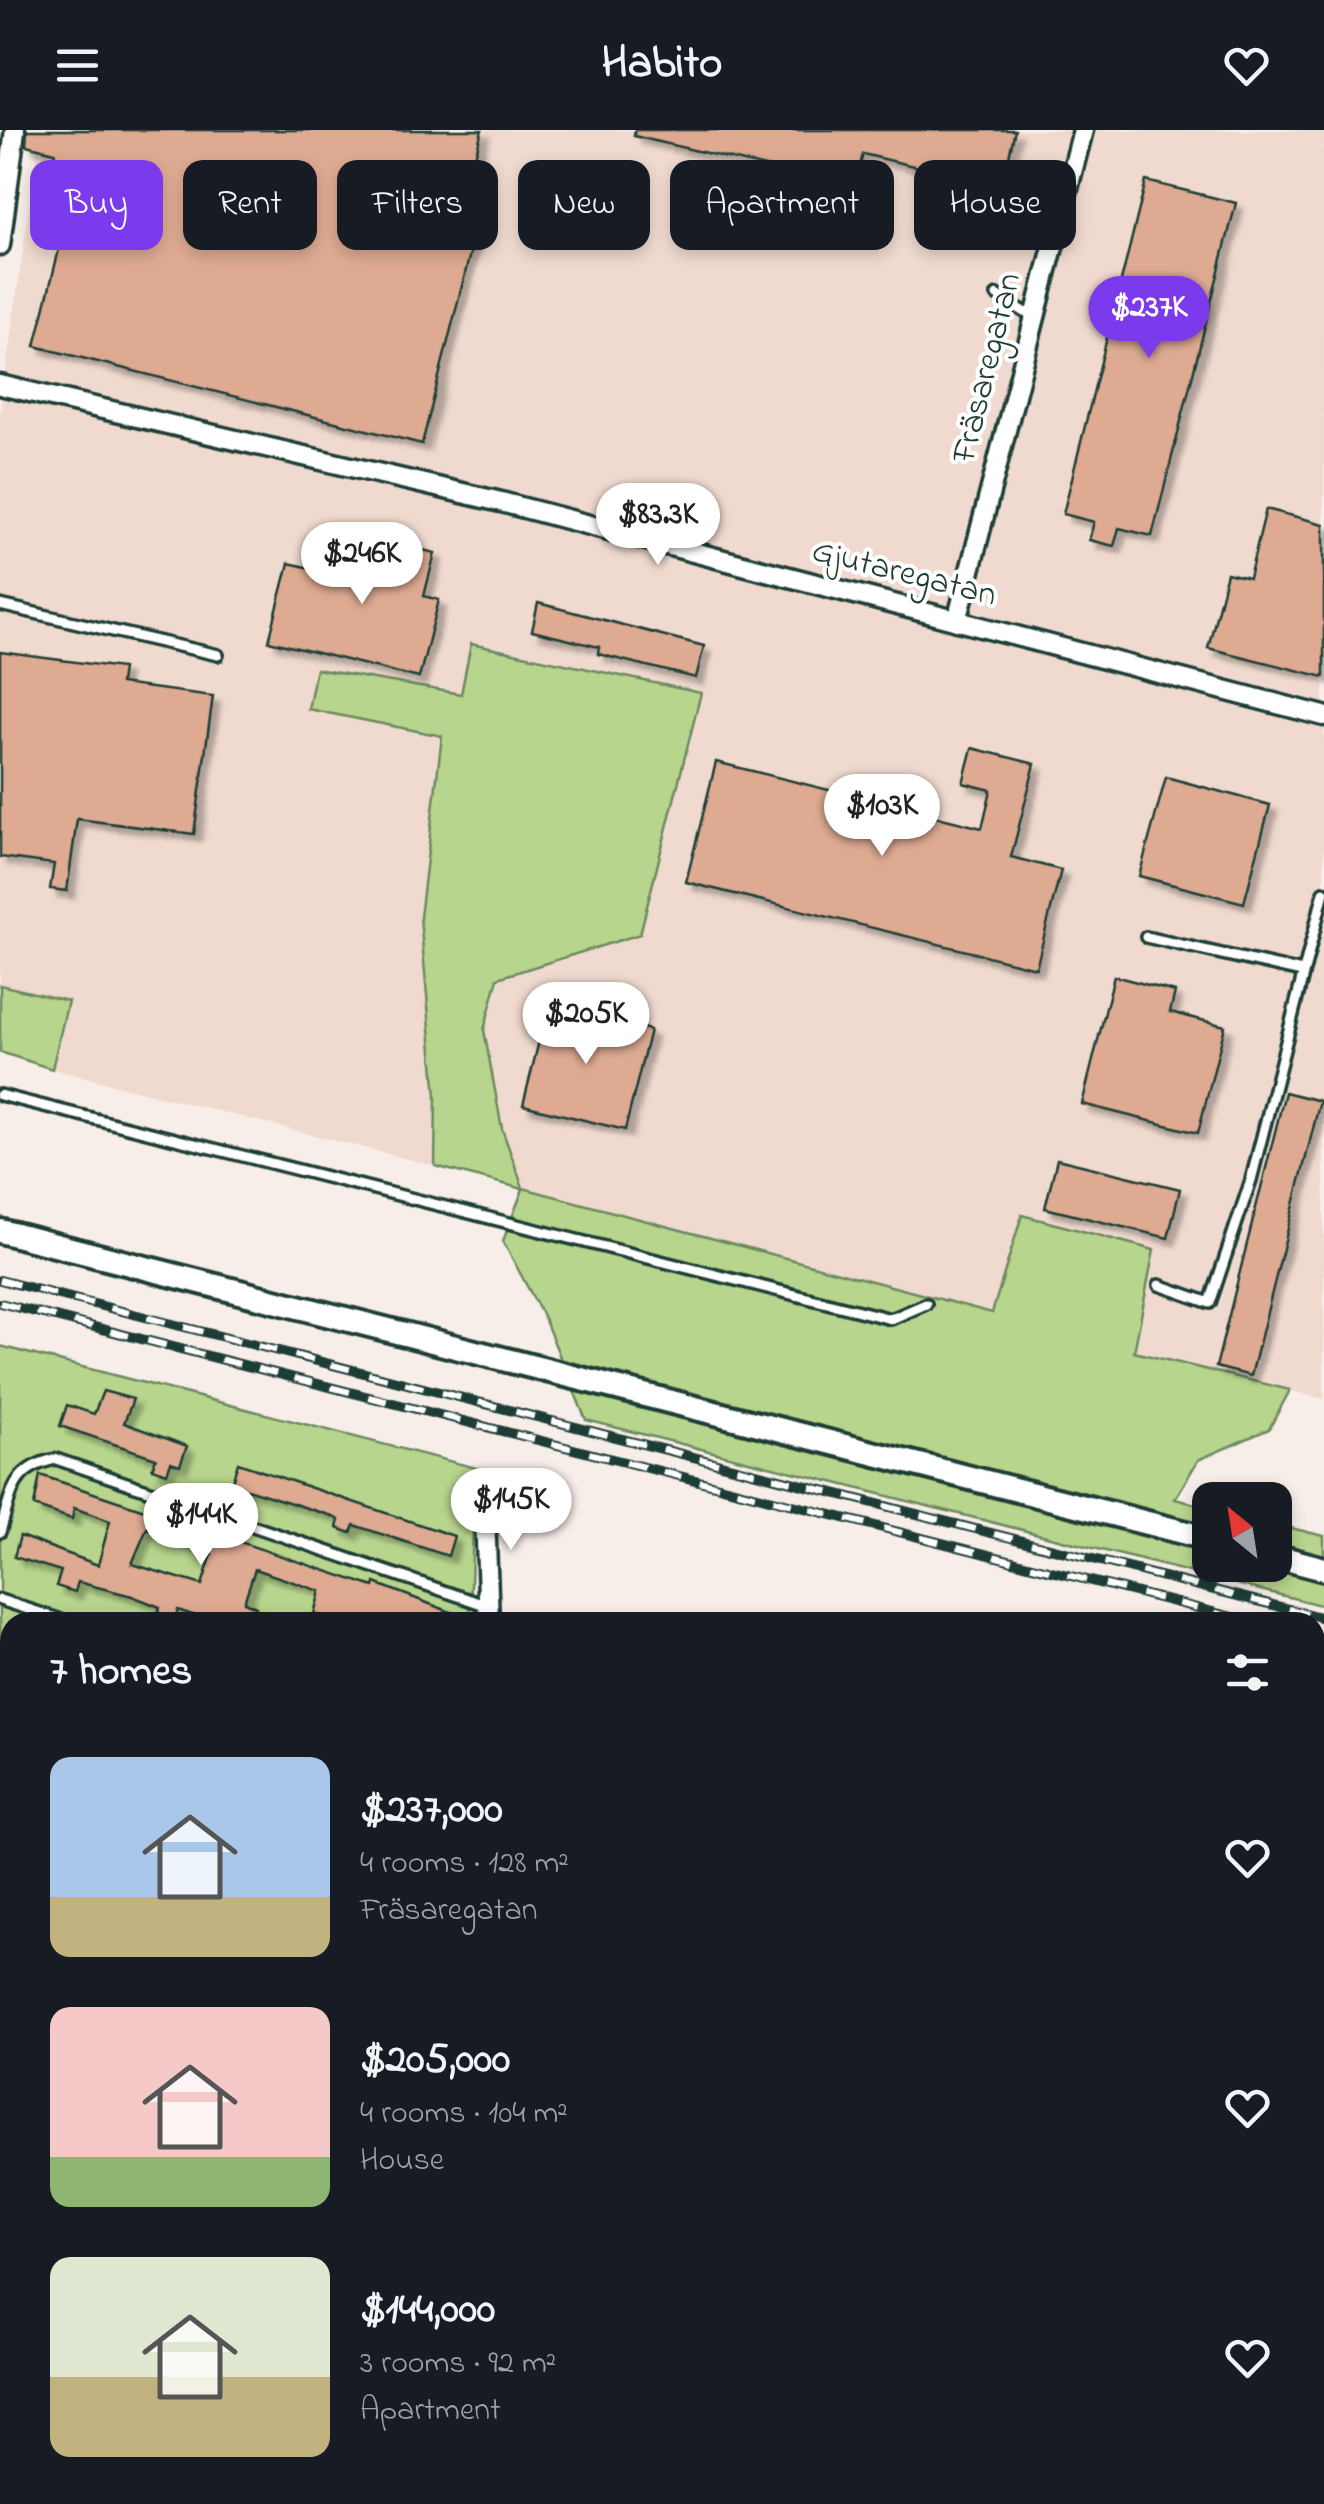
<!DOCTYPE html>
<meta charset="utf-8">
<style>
:root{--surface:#171b24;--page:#20242c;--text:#f1f3f6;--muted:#9ea1a6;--accent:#7c3aed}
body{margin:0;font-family:"Indie Flower",sans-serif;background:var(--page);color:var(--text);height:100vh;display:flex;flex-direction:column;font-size:38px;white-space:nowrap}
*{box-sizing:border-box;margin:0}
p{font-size:32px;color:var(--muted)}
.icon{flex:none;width:55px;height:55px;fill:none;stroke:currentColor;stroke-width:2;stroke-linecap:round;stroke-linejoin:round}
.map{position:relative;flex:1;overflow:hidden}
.details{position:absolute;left:0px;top:1482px;width:1325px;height:892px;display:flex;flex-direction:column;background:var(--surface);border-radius:30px 30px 0 0;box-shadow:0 5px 15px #0003}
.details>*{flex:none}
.top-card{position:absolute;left:30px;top:30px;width:1265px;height:90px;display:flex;gap:20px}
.needle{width:65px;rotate:330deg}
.tools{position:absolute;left:1192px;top:1352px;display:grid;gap:20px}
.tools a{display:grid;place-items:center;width:100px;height:100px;border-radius:20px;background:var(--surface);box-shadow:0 5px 15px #0003;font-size:50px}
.price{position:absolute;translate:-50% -85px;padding:0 22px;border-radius:35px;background:#fff;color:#222;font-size:32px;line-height:65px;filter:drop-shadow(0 2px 5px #0008)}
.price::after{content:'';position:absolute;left:50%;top:60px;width:30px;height:22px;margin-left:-15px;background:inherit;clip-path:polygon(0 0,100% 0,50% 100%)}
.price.on{background:var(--accent);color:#fff}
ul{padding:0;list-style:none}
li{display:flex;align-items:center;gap:30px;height:250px;padding:0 50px}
li span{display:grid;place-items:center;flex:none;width:280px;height:200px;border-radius:20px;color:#555}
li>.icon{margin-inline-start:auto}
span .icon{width:120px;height:120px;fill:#fffc;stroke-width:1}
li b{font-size:42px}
h2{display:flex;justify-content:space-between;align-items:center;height:120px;padding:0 50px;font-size:42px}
.pill{padding:0 35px;border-radius:20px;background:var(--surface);box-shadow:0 5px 15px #0003;font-size:35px;line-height:90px}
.pill.on{background:var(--accent);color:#fff}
header{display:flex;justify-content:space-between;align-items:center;height:130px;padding:0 50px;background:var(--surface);font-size:45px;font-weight:700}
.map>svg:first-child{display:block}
</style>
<header><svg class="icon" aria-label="menu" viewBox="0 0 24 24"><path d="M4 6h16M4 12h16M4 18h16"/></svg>Habito<svg class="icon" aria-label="heart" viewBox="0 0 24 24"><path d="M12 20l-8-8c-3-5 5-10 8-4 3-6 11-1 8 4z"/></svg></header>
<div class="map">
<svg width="1324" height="2374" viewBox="0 0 1324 2374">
<defs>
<filter id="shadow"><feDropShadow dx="7" dy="7" stdDeviation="2.5" flood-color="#0004"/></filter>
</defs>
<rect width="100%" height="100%" fill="#f8eee9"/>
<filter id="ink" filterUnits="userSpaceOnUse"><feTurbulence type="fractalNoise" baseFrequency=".01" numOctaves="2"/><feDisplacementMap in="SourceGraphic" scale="20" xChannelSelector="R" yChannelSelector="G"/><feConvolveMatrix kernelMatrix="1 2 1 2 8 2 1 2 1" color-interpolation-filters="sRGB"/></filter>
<g filter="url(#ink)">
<path fill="#f0dacf" d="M40,0H1324V1269L1134,1222L1154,1121L993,1183L523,1059L502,999L484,900L498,847L640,804L700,562L471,514L461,564L317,539L308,579L442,606L420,787L436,966L435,1036L52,939L68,871L0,855V282Z"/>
<g fill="#b8d58d" stroke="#6c8960" stroke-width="2.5">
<path d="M471,514L701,563L640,804L498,848L484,900L502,999L523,1058L992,1183L1022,1085L1154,1120L1134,1222L1290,1260L1269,1299L1198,1330L1175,1369L1210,1378V1435H1275V1394L1324,1406V1476L586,1290L544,1188L503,1111L523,1059L435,1036L436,966L420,787L442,606L308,579L316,539L461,564Z"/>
<path d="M0,855L68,871L52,939L0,922Z"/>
<path d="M0,1216L492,1342L473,1389L470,1492H10V2034L0,2031Z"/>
<path d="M1324,2283V2374H1181L1143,2365H1315V2287Z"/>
<path d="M0,2318L10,2321V2365H151L180,2374H85L60,2366L57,2374H0Z"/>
</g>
<g fill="#deaa92" stroke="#1f3d34" stroke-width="2.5" fill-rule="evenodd" filter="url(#shadow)">
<path d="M27,0H482L457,95L476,100L422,314L35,216L73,63L46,56L55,22L26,15Z"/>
<path d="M635,0H1015L1002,57L863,24L854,58L634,6Z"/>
<path d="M1146,51L1236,73L1152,406L1119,398L1114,416L1089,410L1094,392L1063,384Z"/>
<path d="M1266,379L1324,394V547L1208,518L1227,443L1249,448Z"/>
<path d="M351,402L435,423L424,466L439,470L419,548L269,511L289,433L340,445Z"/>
<path d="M538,473L704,516L696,548L598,524L599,517L532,501Z"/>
<path d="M0,522L122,538L120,554L213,566L194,704L77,689L67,761L50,759L54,734L0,727Z"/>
<path d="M972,618L1035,634L1011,727L1061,740L1036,838L686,752L716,632L982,698L991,660L963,653Z"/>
<path d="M1166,647L1270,675L1244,773L1139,746Z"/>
<path d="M1114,846L1175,862L1170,882L1225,896L1198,1003L1082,974Z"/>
<path d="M548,875L650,900L625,1000L523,975Z"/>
<path d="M1285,962L1320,971L1251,1246L1216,1237Z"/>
<path d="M1057,1029L1180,1059L1168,1108L1045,1078Z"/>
<path d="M103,1261L133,1269L124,1293L187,1316L180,1335L171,1332L167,1343L152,1338L156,1328L60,1296L67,1275L94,1284Z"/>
<path d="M238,1333L454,1406L448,1426L354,1395L351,1403L337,1398L339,1390L329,1385L231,1354Z"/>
<path d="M40,1345L374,1457L375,1453L477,1492H340L314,1484L320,1461L255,1439L244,1472L256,1477L249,1492H214L178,1480L173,1492L157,1486L160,1477L132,1466L78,1452L75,1462L56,1456L61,1441L14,1427L20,1406L98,1435L110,1391L74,1378L72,1389L34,1376ZM147,1398L212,1424L202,1455L132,1434Z"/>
</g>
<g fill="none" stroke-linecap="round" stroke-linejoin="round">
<g stroke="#1f3d34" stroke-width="16">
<g id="service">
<path d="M997,165L1033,187"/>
<path d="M0,475L218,525"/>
<path d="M1146,807L1302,842"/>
<path d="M0,965L891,1189L926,1174"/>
<path d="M1159,1155L1210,1173L1251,1050L1324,762"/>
<path d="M0,1402C12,1363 11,1338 56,1329L488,1476"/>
<path d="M0,1470L68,1492"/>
<path d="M0,1602L10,1605"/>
<path d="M0,1742L10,1743"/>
<path d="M0,1949L10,1952"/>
</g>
</g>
<g stroke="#1f3d34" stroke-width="25">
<g id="minor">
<path d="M0,115L15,0"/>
<path d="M0,255L501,372L1324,586"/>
<path d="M957,491L1083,0"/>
<path d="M479,1361L485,1384L489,1492"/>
<path d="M1315,1837L1324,1838"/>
<path d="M1315,1892L1324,1886"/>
<path d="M1315,2022L1324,2023"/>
<path d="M0,2075L10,2077"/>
<path d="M1315,2185L1324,2187"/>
<path d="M0,2206L10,2209"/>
<path d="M485,2365L509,2373"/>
<path d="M1095,2365L1132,2374"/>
</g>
</g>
<g stroke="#1f3d34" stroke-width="30">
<g id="secondary">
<path d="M0,1101L1210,1409"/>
<path d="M1275,1426L1324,1439"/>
</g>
</g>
<g stroke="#1f3d34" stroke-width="4" stroke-dasharray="8 8" stroke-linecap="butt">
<path d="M0,2046L10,2049"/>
<path d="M1264,2365L1289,2374"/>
</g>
<use href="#service" stroke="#fff" stroke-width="9"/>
<use href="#minor" stroke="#fff" stroke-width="18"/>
<use href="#secondary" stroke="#fff" stroke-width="22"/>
<g stroke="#1f3d34" stroke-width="10">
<g id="rail">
<path d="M0,1150L1324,1488"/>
<path d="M0,1173L1252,1492"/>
<path d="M1315,1509L1324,1511"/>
</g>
</g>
<use href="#rail" stroke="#fff" stroke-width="6" stroke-dasharray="19" stroke-linecap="butt"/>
</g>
</g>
<g text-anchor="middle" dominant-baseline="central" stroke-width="8" stroke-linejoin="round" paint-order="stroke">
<g font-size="35" fill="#1f3d34" stroke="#fff">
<text transform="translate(988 238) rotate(-76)">Fräsaregatan</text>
<text transform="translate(904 444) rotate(14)">Gjutaregatan</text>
</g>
</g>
</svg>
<div class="tools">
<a><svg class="needle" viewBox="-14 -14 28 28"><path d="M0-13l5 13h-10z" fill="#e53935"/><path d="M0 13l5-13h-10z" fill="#9ea1a6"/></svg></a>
</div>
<b class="price on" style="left:1149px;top:231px">$237K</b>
<b class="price" style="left:658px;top:438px">$83.3K</b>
<b class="price" style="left:362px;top:477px">$246K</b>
<b class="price" style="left:882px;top:729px">$103K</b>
<b class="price" style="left:586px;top:937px">$205K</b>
<b class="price" style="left:511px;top:1423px">$145K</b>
<b class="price" style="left:201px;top:1438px">$144K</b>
<div class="top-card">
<a class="pill on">Buy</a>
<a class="pill">Rent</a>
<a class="pill">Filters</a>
<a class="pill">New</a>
<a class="pill">Apartment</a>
<a class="pill">House</a>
</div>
<section class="details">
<h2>7 homes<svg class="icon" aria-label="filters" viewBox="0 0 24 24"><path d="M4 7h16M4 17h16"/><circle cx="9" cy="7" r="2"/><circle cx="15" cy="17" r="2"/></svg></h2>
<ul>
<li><span style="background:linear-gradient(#a9c7e8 70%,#c2b280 0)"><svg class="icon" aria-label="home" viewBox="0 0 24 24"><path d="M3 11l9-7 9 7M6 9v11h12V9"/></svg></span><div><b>$237,000</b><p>4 rooms · 128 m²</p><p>Fräsaregatan</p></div><svg class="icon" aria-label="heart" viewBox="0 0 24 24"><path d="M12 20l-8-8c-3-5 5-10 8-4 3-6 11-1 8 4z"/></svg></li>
<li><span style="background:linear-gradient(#f6c9c9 75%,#8fb573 0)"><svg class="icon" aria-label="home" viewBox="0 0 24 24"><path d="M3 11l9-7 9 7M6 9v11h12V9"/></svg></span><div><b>$205,000</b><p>4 rooms · 104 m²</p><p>House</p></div><svg class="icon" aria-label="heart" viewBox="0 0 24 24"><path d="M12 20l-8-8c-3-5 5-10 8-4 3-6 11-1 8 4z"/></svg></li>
<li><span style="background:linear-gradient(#dfe7d0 60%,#c2b280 0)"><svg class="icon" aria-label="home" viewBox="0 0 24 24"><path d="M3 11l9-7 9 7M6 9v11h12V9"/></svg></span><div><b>$144,000</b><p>3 rooms · 92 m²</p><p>Apartment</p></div><svg class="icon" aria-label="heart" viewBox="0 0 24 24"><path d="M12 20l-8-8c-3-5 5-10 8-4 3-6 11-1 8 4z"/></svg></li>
</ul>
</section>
</div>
